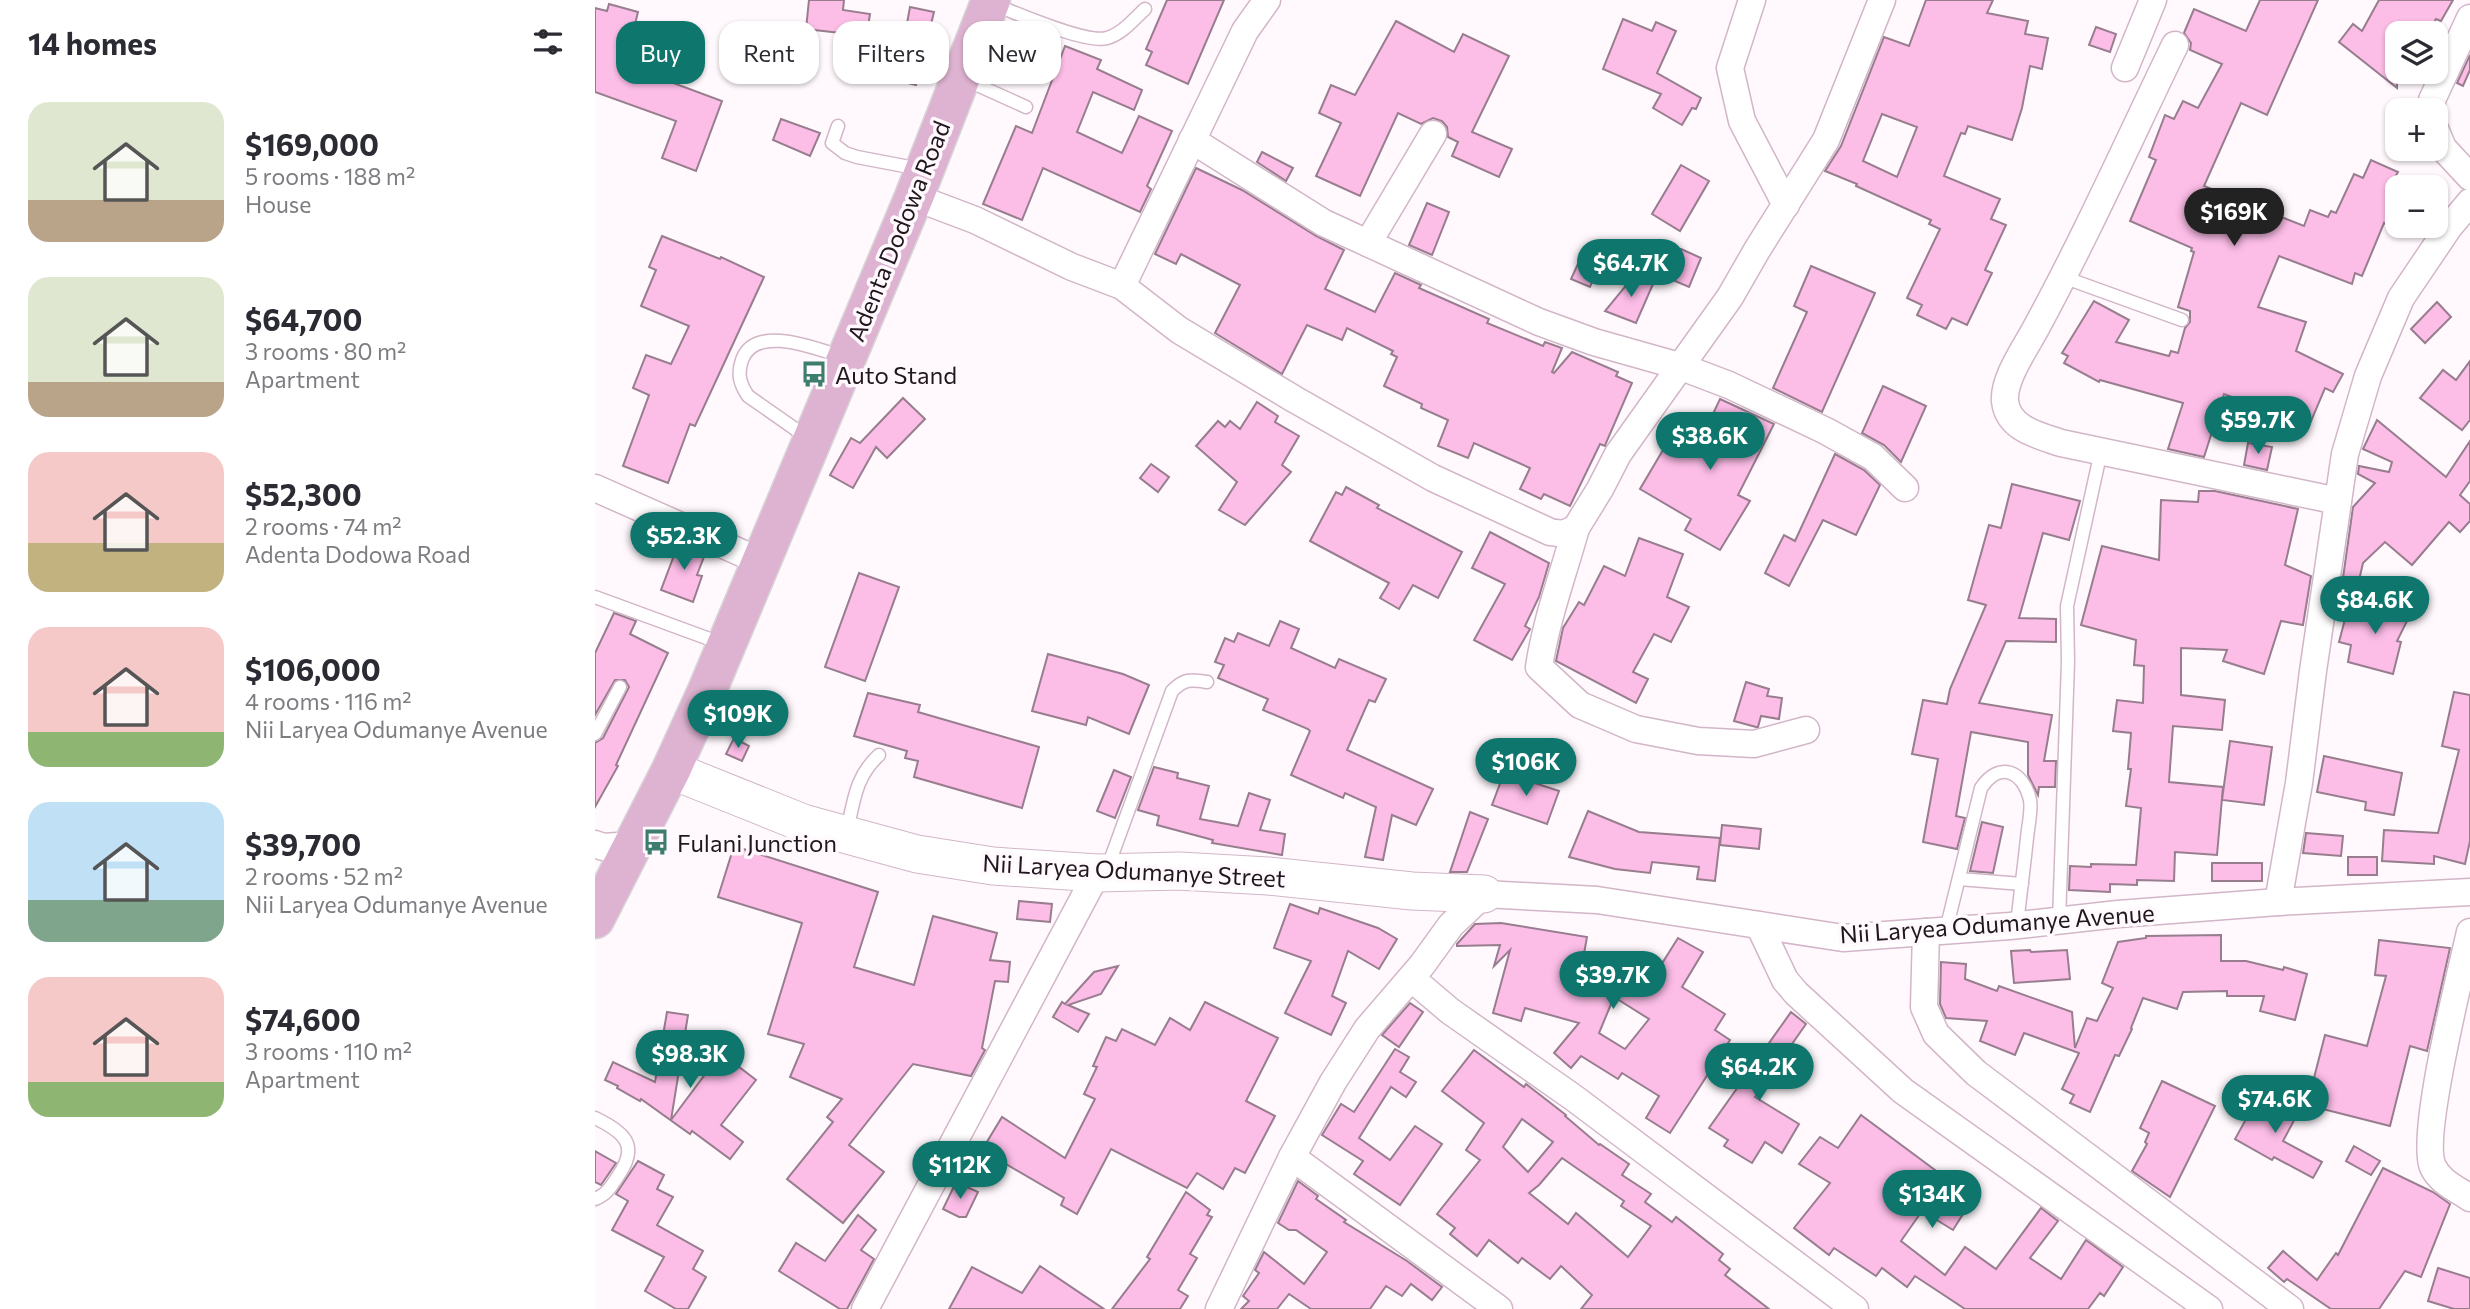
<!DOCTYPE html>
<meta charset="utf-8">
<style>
:root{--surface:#fff;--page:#f7f7f7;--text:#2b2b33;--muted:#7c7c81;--accent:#0f766e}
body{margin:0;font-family:Commissioner,sans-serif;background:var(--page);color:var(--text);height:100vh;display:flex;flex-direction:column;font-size:26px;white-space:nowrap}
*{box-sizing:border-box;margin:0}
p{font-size:23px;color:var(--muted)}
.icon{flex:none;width:38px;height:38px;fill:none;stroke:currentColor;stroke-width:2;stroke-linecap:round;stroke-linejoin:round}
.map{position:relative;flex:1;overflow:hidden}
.side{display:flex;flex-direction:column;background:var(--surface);width:595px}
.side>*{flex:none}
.guide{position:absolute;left:21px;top:21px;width:665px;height:63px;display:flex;gap:14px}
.fabs{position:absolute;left:1790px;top:21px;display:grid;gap:14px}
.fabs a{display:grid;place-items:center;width:63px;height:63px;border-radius:14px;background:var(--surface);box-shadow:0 2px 5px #0004;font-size:35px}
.price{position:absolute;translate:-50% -60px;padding:0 16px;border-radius:24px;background:var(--accent);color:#fff;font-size:23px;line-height:46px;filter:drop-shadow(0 2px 4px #0008)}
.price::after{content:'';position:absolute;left:50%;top:42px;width:21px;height:16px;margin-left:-10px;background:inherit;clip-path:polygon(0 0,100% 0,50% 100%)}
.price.on{background:#222;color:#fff}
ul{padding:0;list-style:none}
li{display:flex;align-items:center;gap:21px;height:175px;padding:0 28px}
li span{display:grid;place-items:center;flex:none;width:196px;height:140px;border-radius:21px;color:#555}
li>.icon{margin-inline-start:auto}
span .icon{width:84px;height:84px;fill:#fffc;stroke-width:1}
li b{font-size:30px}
h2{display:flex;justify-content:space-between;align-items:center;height:84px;padding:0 28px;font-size:30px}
.pill{padding:0 24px;border-radius:21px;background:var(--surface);box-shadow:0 2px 5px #0004;font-size:24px;line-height:63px}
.pill.on{background:var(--accent);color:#fff}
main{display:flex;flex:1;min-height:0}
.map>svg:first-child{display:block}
</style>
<main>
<section class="side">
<h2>14 homes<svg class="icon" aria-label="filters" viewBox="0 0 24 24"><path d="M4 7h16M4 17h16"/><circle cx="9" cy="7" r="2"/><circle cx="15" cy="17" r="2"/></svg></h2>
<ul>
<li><span style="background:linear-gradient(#dfe7d0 70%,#b9a48a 0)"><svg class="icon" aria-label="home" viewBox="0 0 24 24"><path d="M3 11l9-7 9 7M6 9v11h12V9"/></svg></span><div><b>$169,000</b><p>5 rooms · 188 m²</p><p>House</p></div></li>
<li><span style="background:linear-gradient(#dfe7d0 75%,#b9a48a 0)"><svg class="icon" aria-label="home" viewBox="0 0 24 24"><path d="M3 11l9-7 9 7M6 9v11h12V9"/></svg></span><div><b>$64,700</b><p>3 rooms · 80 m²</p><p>Apartment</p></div></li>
<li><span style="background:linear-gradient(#f6c9c9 65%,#c2b280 0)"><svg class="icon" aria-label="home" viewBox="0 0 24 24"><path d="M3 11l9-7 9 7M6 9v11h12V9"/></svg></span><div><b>$52,300</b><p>2 rooms · 74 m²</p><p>Adenta Dodowa Road</p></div></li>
<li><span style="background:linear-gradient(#f6c9c9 75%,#8fb573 0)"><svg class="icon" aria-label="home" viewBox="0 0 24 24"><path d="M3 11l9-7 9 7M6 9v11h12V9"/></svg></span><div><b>$106,000</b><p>4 rooms · 116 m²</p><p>Nii Laryea Odumanye Avenue</p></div></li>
<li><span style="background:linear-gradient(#bfe0f5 70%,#7fa58c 0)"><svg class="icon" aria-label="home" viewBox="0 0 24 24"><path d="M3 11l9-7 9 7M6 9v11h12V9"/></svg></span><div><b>$39,700</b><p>2 rooms · 52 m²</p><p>Nii Laryea Odumanye Avenue</p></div></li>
<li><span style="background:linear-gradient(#f6c9c9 75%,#8fb573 0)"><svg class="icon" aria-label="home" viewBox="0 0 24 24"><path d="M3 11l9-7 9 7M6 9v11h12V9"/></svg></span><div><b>$74,600</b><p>3 rooms · 110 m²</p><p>Apartment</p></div></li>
</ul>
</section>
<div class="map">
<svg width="1875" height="1309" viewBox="0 0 1875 1309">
<rect width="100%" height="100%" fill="#fff9fd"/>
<g fill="#fcbde7" stroke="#977d8e" stroke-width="2" fill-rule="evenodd">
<path d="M214,0H249L248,10L275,14L272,33L264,32L263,35L211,29Z"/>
<path d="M572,0H629L593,84L551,65L557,52L551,49Z"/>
<path d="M1331,0H1398L1392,13L1433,21L1430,34L1453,38L1447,69L1435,66L1427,108L1417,140L1373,126L1370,134L1366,133L1349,176L1405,199L1396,219L1411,225L1390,270L1397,273L1372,325L1357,318L1351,329L1322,315L1327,305L1312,298L1345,229L1334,224L1336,220L1261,186L1262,184L1230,171L1246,146L1289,37L1314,46ZM1287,114L1322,127L1302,177L1268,161Z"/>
<path d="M1665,0H1723L1672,115L1646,103L1609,186L1709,226L1715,210L1733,217L1736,211L1741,213L1759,174L1768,178L1776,160L1803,172L1799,179L1802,180V230L1789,223L1767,276L1760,273L1757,284L1684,256L1663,307L1711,322L1701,351L1748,374L1738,392L1730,388L1714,426L1629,394L1609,457L1573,449L1588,403L1505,380L1504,382L1469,363L1473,356L1467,353L1499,301L1534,320L1521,342L1574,356L1576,351L1583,353L1590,328L1595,322V311L1583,307L1599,252L1596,251L1597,248L1535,221L1561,160L1554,157L1570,115L1579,119L1588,101L1603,108L1627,64L1595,50L1596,43L1589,33L1599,9L1651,31Z"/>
<path d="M1784,0H1858L1846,21L1841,19L1833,33H1802V88L1744,42L1758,24L1767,31Z"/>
<path d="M14,4L43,12L30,65L127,101L101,171L67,158L81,121L0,92V8L12,11Z"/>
<path d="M315,7L339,12L321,85L297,79L305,45H308Z"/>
<path d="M1028,19L1057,31L1061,22L1081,31L1062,73L1106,98L1101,109L1097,108L1087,125L1058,108L1066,94L1008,69Z"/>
<path d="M801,21L859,52L868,34L914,56L877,132L917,149L904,177L857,156L863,142L853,137L852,127L847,121L838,118L826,124L803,113L765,196L721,176L746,123L724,113L736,85L760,95Z"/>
<path d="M1501,27L1521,34L1515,52L1494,45Z"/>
<path d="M470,46L506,60L502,69L547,90L539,110L498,92L482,132L527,153L544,116L577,131L552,186L556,189L545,212L448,168L427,220L388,204L421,126L437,133Z"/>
<path d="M1875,55V70L1868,86L1862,83Z"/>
<path d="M186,119L225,133L215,156L178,140Z"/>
<path d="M667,152L698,168L691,181L662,162Z"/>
<path d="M1086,165L1114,181L1085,231L1057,214Z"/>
<path d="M601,168L647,190L721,236L749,250L730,289L780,312L800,273L826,285L824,288L894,319L892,323L948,346L950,342L967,348L957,372L959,373L977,352L1023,372L1021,376L1037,383L1011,443L1010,446L1005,444L975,506L949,494L946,499L925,489L935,468L879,443L873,458L843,446L853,420L826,408L827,404L789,386L802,357L796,354L798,351L752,328L747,340L712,325L687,374L620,333L645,285L586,254L581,264L560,254Z"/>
<path d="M832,203L854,212L837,255L814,245Z"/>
<path d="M67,236L125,259L126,257L169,277L100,426L95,424L73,483L28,466L54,395L38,388L51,355L76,364L94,326L46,306L61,270L54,267Z"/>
<path d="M1086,249L1106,258L1094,287L1073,278Z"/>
<path d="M989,251L1007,259L995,287L976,279Z"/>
<path d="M1216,266L1280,293L1227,412L1178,388L1212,312L1199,306Z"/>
<path d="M1042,272L1058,284L1041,323L1010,311Z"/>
<path d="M1842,302L1856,317L1830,343L1816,329Z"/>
<path d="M1875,361V420L1867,430L1825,398L1848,370L1861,380Z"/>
<path d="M1288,386L1331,406L1306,462L1289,445L1267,433Z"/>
<path d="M308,398L330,419L292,458L281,447L258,488L235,475L256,438L265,443Z"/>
<path d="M1125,399L1179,424L1143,495L1155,501L1125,550L1090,530L1096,519L1045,489L1068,450L1072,453L1086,426L1107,437Z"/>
<path d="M662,402L683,416L680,422L704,436L687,465L696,472L650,525L624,510L642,482L601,446L623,421L630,427L635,421L645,429Z"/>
<path d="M1782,420L1851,477L1875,441V481L1865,495L1875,504V521L1865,532L1854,522L1817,565L1790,542L1768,563L1762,589L1747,585L1758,507L1780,483L1763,474L1764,466L1794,472L1797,462L1768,449Z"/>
<path d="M1653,443L1677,447L1672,470L1649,465Z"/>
<path d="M1240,454L1269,470L1285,485L1261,535L1228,520L1194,586L1170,573L1189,535L1200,541Z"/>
<path d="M556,464L574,477L563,492L545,478Z"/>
<path d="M1417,484L1485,501L1474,540L1448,533L1424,618L1461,619V642L1411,641L1384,703L1457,715L1449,761H1461L1460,787H1444L1443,795L1433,775V742L1376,732L1361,816L1370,818L1362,849L1328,842L1343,759L1317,754L1328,700L1352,704L1355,689L1391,605L1373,600L1394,525L1406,528Z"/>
<path d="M751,487L784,505L782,508L867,552L843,598L818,585L804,609L785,598L794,583L715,541L741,492L747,495Z"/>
<path d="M1604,491H1620L1703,509L1690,565L1716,576L1708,625L1686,621L1669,674L1628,661L1632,650L1586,648V695L1630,700L1627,730L1578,726L1574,782L1628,787L1622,855L1580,852L1579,881L1542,880V885L1515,884V892L1474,890L1475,866L1496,867V864L1541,865L1546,808L1531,806L1536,769H1533L1536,733L1518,731L1522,700L1548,703L1549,666L1539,665L1541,640L1486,625L1507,546L1564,560L1566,500L1603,502Z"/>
<path d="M895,532L954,563L944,597L930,626L935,629L917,660L879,640L910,584L877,568Z"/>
<path d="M1044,538L1088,554L1072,597L1094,607L1076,642L1059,634L1038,672L1053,679L1041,703L961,661L968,628L984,602L989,605L1009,566L1030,576Z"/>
<path d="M78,540L110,554L102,575L107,576L98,602L66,590L81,550L75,548Z"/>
<path d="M264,573L304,587L270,681L230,667Z"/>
<path d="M1801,600L1818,609L1802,641L1806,642L1798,674L1753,662L1756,645L1744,642L1754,604L1793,615Z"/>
<path d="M19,613L41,621L35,634L73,653L21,765L23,766L0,807V743L8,738L34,687L30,680H20L0,715V653Z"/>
<path d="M685,621L704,629L696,648L740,668L744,659L791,679L780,702L774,700L752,750L838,789L821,825L797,815L788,860L770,857L781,807L750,793L748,798L696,775L715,731L713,729L668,710L673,699L623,678L629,665L620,662L630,638L639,642L643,633L674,646Z"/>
<path d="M453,654L528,674L554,685L534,734L493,717L491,725L437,711Z"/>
<path d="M1151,682L1174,689L1172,696L1187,698L1184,719L1166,716L1163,727H1161L1139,721Z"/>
<path d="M1859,692L1875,695V841L1870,864L1839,856V864L1787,861L1789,830L1843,833L1864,750L1847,746Z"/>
<path d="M273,693L325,705L323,712L444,747L427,808L319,777L323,761L310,758L312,751L259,736Z"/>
<path d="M139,738L154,746L147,761L131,754Z"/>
<path d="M1635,741L1677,747L1669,805L1627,800Z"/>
<path d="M1729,756L1807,773L1799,815L1770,810L1771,802L1722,792Z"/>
<path d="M559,767L583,773L582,778L614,786L605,819L643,826L654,793L675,800L665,830L690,834L687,855L617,843L618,840L562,825L564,816L543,810Z"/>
<path d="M519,770L536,777L520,818L502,811Z"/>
<path d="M909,773L964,791L952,824L897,805Z"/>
<path d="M993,811L1044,832L1125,838L1120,881L1102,879L1104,867L1057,862L1055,873L1020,869L974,857Z"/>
<path d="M875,812L893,819L872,872H855Z"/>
<path d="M1387,822L1408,827L1398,873L1375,871Z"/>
<path d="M1127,825L1166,829L1164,849L1125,845Z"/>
<path d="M1711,833L1748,836L1746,856L1708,853Z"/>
<path d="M139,846L283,892L259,967L319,985L338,916L402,933L395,960L415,962L413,982L400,981L387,1048L390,1050L376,1076L318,1064L254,1145L289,1172L248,1223L192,1179L238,1122L232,1117L247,1099L195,1077L209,1044L173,1034L207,923L123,897Z"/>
<rect x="1753" y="857" width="29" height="18"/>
<rect x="1617" y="863" width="50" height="18"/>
<path d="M424,901L457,904L455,922L422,919Z"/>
<path d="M695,904L723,914L725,908L783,928L802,939L784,969L753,951L737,996L751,1003L736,1035L690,1013L716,961L679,948Z"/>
<path d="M906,923L992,937L988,959L1034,977L1042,964L1052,970L1059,960L1066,965L1083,938L1108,952L1087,987L1130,1014L1120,1030L1135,1040L1075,1133L1051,1118L1064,1096L1027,1073L1023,1079L986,1056L976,1068L959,1053L984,1023L930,1008L926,1021L898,1013L915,950L899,966L905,945L862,946V944L880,924ZM1019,997L1054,1019L1030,1049L1004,1033Z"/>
<path d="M1626,935V961H1651L1688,970L1689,967L1712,974L1700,1020L1665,1011L1669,996H1632V991L1588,992L1582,1009L1548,998L1536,1028L1537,1029L1524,1056L1520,1055L1495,1112L1475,1103L1479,1095L1467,1089L1484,1053L1429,1033L1420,1055L1385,1041L1392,1021L1351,1018L1345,1004L1346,962L1371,964L1370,979L1402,991L1404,986L1477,1012L1480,1048L1492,1018L1502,1021L1518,988L1507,983L1523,942L1551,938V936Z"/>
<path d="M1784,940L1855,948L1832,1051L1815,1046L1795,1126L1712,1105L1730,1035L1772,1046L1791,976L1780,975Z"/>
<path d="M1435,950L1436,952L1472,950L1475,979L1419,983L1416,951Z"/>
<path d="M523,966L506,994L473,1005L494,1014L483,1032L458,1017L467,1002L470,1004L499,972Z"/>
<path d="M610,1002L683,1038L651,1101L680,1116L650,1173L640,1168L628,1189L602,1173L592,1188L516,1149L482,1214L466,1205L469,1198L387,1150L407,1117L470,1158L500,1099L489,1094L502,1067L498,1066L511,1037L521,1041L527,1029L560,1045L575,1018L595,1030Z"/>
<path d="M815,1003L828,1012L804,1047L787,1035Z"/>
<path d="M72,1012L93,1015L76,1120L126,1053L161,1080L126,1125L148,1142L135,1159L97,1131L95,1134L46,1099L45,1101L22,1088L23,1086L10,1080L18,1062L60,1082Z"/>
<path d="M1196,1012L1211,1024L1160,1097L1204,1124L1187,1153L1170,1142L1157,1163L1129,1146L1133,1140L1114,1128Z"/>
<path d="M800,1049L814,1057L805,1072L821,1082L811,1097L796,1087L764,1138L795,1160L820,1126L847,1144L805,1205L759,1174L768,1161L727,1135L746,1104L759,1112Z"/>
<path d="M879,1050L929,1087L931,1084L971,1115L970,1116L1004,1145L1005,1144L1034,1164L1027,1175L1056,1194L1050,1202L1077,1222L1081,1217L1128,1254L1124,1260L1135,1269L1130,1275L1174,1309H986L997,1295L966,1266L955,1279L927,1258L923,1263L894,1240L882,1256L855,1234L860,1228L842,1214L885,1160L871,1150L889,1123L847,1091ZM927,1119L958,1142L933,1172L908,1147ZM967,1158L1029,1201L1026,1206L1056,1226L1033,1257L981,1213L973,1224L934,1193L944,1185Z"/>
<path d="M1567,1081L1620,1106L1575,1197L1537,1171L1552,1144L1550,1142L1554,1133L1545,1128Z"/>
<path d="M1666,1092L1703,1113L1688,1141L1727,1162L1718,1178L1679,1157L1677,1160L1640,1139Z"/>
<path d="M1266,1115L1344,1173L1340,1179L1369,1198L1361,1210L1368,1214L1358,1230L1327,1211L1306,1241L1350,1275L1370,1247L1401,1269L1446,1208L1463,1221L1435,1258L1466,1279L1491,1240L1528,1267L1509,1296L1505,1293L1493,1309H1370L1320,1276L1312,1287L1287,1268L1281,1276L1239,1248L1234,1255L1199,1228L1235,1183L1204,1164L1225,1137L1243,1148Z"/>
<path d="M1759,1146L1785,1161L1776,1175L1751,1161Z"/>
<path d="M0,1151L21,1163L6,1185L0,1182Z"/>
<path d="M43,1161L69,1175L62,1189L78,1197L62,1225L108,1251L98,1269L111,1277L93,1309H81L50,1291L69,1257L17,1230L33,1201L21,1194Z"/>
<path d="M1788,1168L1838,1192L1855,1204L1826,1277L1810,1271L1784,1309H1736L1692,1279L1689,1282L1673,1268L1688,1251L1722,1280L1741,1253L1743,1255Z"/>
<path d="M703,1181L723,1196L721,1199L751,1220L749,1222L812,1261L847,1287L837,1300L816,1284L807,1296L791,1286L775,1309H716L694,1294L682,1309H646L654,1301L648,1296L664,1273L660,1270L669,1252L709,1284L732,1252L701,1230H694L683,1223Z"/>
<path d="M361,1182L383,1192L371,1217H364L348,1209Z"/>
<path d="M591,1192L615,1210L612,1215L617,1217L595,1254L602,1258L583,1290L593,1296L585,1309H517L555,1259L552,1257Z"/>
<path d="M263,1215L281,1230L266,1250L279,1259L252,1309H245L184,1271L201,1243L230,1261Z"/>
<path d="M445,1266L509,1309H354L377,1267L427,1293Z"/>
<path d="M1843,1268L1875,1278V1309H1859L1833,1301Z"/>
</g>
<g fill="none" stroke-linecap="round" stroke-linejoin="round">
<g stroke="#d2b6c8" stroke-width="15">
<g id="lane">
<path d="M398,4C421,13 491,44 512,38C527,34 539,19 550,9"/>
<path d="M369,79L431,107"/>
<path d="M243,126L237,143L250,153L262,157L325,169"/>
<path d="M1468,277L1587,320"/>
<path d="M213,438L153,396C145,384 142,374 147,360C160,323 222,349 248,357"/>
<path d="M0,597L128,644"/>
<path d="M0,734L25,687"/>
<path d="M252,831C259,801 260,777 284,755"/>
<path d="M512,869L577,691C589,679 595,679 612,682"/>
<path d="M1364,879L1427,884"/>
<path d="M1464,921L1473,662L1472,606L1506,451"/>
<path d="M1351,930L1386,788C1404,761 1428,770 1435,800C1437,811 1433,826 1432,838C1429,867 1425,896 1422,925"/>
<path d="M0,1118C29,1132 45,1145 23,1176C16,1187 12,1194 0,1199"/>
</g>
</g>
<g stroke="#d2b6c8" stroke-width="29">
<g id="street">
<path d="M1157,0L1135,68L1147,121L1191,205"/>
<path d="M1580,45C1534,140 1491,236 1441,328C1431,347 1408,379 1410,401C1413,429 1443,435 1466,443L1743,501"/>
<path d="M1530,68L1558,0"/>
<path d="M1837,110V100L1875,18"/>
<path d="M1841,131L1848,148L1875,177"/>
<path d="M597,140L729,223L944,322L999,342L1084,366L1134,385L1231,431L1278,457L1310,488"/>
<path d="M319,197L380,220L477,267L527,286L584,330L699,399L838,478L955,532L969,534L981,528L1005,489L1023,454L1135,297L1162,250L1231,140L1287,0"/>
<path d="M773,243L838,134"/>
<path d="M527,286L650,31L672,0"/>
<path d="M0,488L167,562"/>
<path d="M981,528C968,575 951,620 944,667L985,705L1041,729L1103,741L1159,744L1211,730"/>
<path d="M0,844L8,847L38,845"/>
<path d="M1683,902L1704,783L1718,671L1750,454L1773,376L1806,298L1854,227L1875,202"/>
<path d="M1164,925L1190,980L1201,993L1308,1091L1614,1309"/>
<path d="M1331,932L1329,1007L1341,1034L1381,1073L1695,1309"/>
<path d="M1875,932C1866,972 1824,1137 1838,1167C1845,1182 1862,1189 1875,1198"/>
<path d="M816,978L855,1011L979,1098L1260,1309"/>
<path d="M697,1157L904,1309"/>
<path d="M270,1309L502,873"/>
<path d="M624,1309L697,1157L738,1082L772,1029L827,965L856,925L889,894L1002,900L1248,938L1415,926L1523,914L1683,902L1875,892"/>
</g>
</g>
<g stroke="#d2b6c8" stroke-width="39">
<path id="secondary" d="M76,770L208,823L322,854L398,866L502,873L584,871L673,876L817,891L889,894"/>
</g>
<g stroke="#d7d5d6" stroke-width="41">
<path id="primary" d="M0,919L76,770L112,691L319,197L396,0"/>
</g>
<use href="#lane" stroke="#fff" stroke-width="12"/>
<use href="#street" stroke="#fff" stroke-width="26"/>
<use href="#secondary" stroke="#fff" stroke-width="37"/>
<use href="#primary" stroke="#deb3d1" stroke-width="38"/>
</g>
<defs>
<g id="bus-bare" transform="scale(2.1)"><path d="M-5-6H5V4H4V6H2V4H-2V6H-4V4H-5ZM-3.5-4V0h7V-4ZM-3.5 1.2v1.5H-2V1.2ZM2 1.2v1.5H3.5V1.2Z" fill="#3c7d6d" stroke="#fff9fd" stroke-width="2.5" paint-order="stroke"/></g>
</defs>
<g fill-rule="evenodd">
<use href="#bus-bare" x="219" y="374"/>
<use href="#bus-bare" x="61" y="842"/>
</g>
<g text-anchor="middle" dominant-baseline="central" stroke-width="7" stroke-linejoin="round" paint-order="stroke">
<g font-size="24" fill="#20161d" stroke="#fff9fd">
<text transform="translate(303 231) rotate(-68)">Adenta Dodowa Road</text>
<text transform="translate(539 870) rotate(3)">Nii Laryea Odumanye Street</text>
<text transform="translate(1402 923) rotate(-4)">Nii Laryea Odumanye Avenue</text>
</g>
<g font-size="24" fill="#20161d" stroke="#fff9fd" text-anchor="start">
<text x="240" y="374">Auto Stand</text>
<text x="82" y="842">Fulani Junction</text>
</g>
</g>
</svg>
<div class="fabs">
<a><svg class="icon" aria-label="layers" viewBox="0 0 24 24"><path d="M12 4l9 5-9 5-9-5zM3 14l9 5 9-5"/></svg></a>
<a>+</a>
<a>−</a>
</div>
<b class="price on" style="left:1639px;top:248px">$169K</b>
<b class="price" style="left:1036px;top:299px">$64.7K</b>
<b class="price" style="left:1663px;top:456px">$59.7K</b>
<b class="price" style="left:1115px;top:472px">$38.6K</b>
<b class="price" style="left:89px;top:572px">$52.3K</b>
<b class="price" style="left:1780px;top:636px">$84.6K</b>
<b class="price" style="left:143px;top:750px">$109K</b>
<b class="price" style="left:931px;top:798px">$106K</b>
<b class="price" style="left:1018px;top:1011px">$39.7K</b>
<b class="price" style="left:95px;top:1090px">$98.3K</b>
<b class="price" style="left:1164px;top:1103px">$64.2K</b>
<b class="price" style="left:1680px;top:1135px">$74.6K</b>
<b class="price" style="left:365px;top:1201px">$112K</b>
<b class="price" style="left:1337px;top:1230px">$134K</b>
<div class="guide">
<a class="pill on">Buy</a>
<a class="pill">Rent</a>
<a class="pill">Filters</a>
<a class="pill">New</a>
</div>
</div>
</main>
